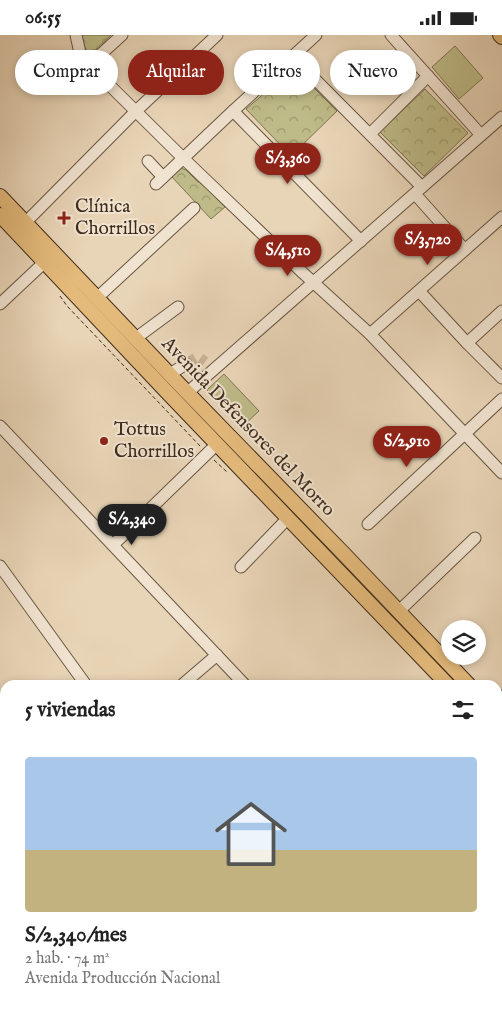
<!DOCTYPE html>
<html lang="es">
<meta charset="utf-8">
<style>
:root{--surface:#fff;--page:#f6f6f6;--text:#222;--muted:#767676;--line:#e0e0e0;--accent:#8f2418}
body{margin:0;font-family:"IM FELL English",serif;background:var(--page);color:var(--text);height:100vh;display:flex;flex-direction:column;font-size:19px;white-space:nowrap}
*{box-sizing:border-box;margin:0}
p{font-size:16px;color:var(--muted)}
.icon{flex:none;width:28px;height:28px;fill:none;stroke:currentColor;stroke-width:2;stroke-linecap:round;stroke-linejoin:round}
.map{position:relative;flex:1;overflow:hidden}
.drawer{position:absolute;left:0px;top:645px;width:502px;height:336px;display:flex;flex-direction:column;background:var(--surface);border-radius:15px 15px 0 0;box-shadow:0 2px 8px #0003}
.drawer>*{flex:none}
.hud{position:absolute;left:15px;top:15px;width:472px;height:45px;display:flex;gap:10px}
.controls{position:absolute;left:441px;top:585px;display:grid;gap:10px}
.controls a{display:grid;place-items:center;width:45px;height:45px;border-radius:50%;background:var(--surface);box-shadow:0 2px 8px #0003;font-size:25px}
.price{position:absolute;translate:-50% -42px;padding:0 11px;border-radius:18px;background:var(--accent);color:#fff;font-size:16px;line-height:32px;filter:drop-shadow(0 1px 2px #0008)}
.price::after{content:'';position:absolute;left:50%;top:30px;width:15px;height:11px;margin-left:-8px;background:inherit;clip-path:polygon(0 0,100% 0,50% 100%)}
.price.active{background:#222;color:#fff}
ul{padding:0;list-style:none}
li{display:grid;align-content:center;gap:10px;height:265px;padding:0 25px}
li+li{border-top:1px solid var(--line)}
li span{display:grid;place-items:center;height:155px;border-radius:5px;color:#555}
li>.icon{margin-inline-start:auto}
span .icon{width:90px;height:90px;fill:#fffc;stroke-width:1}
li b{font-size:21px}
h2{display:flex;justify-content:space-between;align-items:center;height:60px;padding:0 25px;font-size:21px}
.tag{padding:0 18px;border-radius:22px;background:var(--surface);box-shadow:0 2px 8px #0003;font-size:18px;line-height:45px}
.tag.active{background:var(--accent);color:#fff}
.status{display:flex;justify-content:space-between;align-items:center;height:35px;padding:0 25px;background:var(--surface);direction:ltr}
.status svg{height:14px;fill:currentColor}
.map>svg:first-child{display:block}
</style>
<div class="status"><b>06:55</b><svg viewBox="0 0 49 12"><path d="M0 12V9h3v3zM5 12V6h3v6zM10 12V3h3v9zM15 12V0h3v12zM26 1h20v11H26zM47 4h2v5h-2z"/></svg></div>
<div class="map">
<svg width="502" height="981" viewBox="0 0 502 981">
<defs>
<pattern id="park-crowns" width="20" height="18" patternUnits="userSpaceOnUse" patternTransform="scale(1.25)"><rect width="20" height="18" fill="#bebb88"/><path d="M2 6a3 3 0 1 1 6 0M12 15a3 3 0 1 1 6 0" fill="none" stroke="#9c986e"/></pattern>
</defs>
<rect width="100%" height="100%" fill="#e8d4b6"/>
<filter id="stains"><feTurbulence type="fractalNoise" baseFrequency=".004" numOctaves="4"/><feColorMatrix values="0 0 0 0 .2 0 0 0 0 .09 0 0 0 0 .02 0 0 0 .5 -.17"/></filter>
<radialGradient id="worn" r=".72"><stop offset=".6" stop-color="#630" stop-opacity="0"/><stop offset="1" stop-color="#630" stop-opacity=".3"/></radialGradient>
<g fill="url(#park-crowns)" stroke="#7e7452">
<path d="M82,0H111L91,19C84,13 82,9 82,0Z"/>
<path d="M294,33L337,76L291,121L246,74Z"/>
<path d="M425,54L468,98L424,141L380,97Z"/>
<path d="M181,133L186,135L197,146L204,150L225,172L211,184L172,142Z"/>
<path d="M5,942V970L0,959V944Z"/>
<path d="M8,976H43L45,981H10Z"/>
</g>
<g fill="#bebb88" stroke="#7e7452">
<path d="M455,11L483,43L459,64L432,32Z"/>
<path d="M224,339L259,376L242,392L207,355Z"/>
</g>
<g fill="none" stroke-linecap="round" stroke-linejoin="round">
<path stroke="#c6b297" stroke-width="11" stroke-dasharray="11 5.5" stroke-linecap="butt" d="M186,329L198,322L205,327"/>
<g stroke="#695642" stroke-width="13">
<g id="minor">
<path d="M76,0L80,18L89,30L183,123L303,238L370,299L502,438"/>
<path d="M391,0L481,100"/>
<path d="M293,22L422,152"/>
<path d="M89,30L122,0"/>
<path d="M233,76L361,206"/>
<path d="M370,99L428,41"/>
<path d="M148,126L163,142"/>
<path d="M156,149L233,76L316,0"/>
<path d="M415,159L465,215"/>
<path d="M25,188L136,76L217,0"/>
<path d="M419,256L467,308L502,343"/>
<path d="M98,262L194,173"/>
<path d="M0,269L50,222"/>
<path d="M370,299L502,182"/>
<path d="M136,303L178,272"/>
<path d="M467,308L502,276"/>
<path d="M170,339L186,329"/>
<path d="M187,358L502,82"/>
<path d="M0,391L245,650"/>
<path d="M368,489L502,364"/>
<path d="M113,510L217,409"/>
<path d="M0,531L86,650"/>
<path d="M241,532L288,483"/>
<path d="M399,576L475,503"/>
<path d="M182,650L217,620"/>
<path d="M498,666L502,661"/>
<path d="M0,764L5,774"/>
<path d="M0,796L5,794"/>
<path d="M498,807L502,803"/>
<path d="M0,940L5,937"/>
<path d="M111,976L114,981"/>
<path d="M295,981L300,976"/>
</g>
</g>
<g stroke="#3f2c1b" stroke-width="16">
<g id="major">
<path d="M500,0L502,2"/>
<path d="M0,161L176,346L345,520L469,650"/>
<path d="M0,180L166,356L448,650"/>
<path d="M498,681L502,686"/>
<path d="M498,703L502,708"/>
</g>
</g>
<g stroke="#3f2c1b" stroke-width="1" stroke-dasharray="4 2.5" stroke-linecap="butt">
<path d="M60,261L67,271L200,411"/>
<path d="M214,425L227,437"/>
<path d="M498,718L502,722"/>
</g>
<use href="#minor" stroke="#f0e3d0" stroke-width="11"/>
<use href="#major" stroke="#e4ba7b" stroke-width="14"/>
</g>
<g fill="#8f2418" stroke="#f0e3d0" stroke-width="2">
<path d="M61.5 175.5h5v5h5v5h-5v5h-5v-5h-5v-5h5z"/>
<circle cx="104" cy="406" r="5"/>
</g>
<g text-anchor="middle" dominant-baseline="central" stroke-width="4" stroke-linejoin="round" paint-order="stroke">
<g font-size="19" fill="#3f2c1b" stroke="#f0e3d0" text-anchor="start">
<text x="75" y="172">Clínica<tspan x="75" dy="22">Chorrillos</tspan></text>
<text x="114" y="395">Tottus<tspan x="114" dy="22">Chorrillos</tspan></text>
</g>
<g font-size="19" fill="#3f2c1b" stroke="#f0e3d0">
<text transform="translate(248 392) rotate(46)">Avenida Defensores del Morro</text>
</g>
</g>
<rect width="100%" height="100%" filter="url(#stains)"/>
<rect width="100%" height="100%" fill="url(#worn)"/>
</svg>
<div class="controls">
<a><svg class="icon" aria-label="layers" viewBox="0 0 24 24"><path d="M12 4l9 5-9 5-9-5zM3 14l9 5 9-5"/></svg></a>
</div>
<b class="price" style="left:288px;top:150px">S/3,360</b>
<b class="price" style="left:428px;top:231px">S/3,720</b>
<b class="price" style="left:288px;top:242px">S/4,510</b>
<b class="price" style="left:407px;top:433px">S/2,910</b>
<b class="price active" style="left:132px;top:511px">S/2,340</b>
<div class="hud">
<a class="tag">Comprar</a>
<a class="tag active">Alquilar</a>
<a class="tag">Filtros</a>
<a class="tag">Nuevo</a>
</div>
<section class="drawer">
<h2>5 viviendas<svg class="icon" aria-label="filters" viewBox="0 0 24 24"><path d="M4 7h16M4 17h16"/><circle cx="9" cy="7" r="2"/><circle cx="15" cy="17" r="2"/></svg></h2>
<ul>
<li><span style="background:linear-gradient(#a9c7e8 60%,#c2b280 0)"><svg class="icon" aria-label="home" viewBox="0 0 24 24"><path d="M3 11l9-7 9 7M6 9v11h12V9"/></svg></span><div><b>S/2,340/mes</b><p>2 hab. · 74 m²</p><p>Avenida Producción Nacional</p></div></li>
</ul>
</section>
</div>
